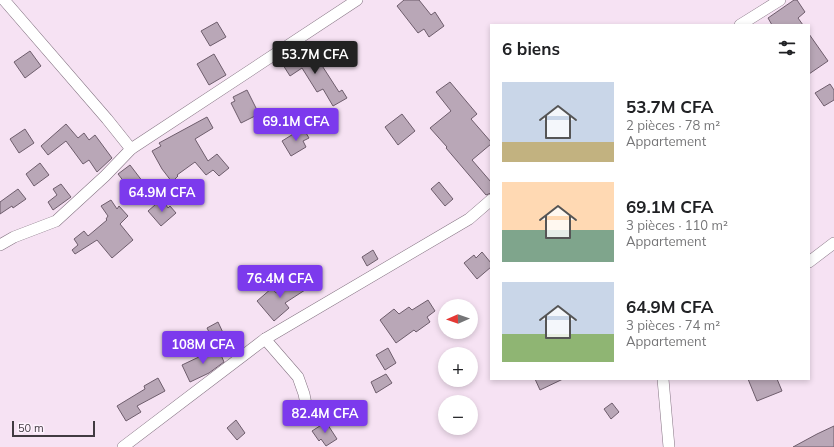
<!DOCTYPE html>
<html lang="fr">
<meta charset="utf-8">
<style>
:root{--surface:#fff;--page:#f2f2f2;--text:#202124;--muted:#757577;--accent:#7c3aed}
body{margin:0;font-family:Mulish,sans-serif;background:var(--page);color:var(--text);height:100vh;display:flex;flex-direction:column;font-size:15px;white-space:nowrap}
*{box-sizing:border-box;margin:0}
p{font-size:13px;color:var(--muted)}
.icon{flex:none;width:22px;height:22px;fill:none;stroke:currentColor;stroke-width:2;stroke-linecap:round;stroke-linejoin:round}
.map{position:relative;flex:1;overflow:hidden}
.drawer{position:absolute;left:490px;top:24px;width:320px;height:356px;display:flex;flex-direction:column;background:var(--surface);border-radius:0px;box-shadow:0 2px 6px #0003}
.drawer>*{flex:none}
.needle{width:26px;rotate:268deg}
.fabs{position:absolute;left:438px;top:299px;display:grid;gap:8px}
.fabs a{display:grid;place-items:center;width:40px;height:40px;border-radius:50%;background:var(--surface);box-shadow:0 2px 6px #0003;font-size:20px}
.scale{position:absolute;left:12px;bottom:10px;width:83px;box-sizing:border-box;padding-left:4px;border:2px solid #413a41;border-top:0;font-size:11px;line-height:14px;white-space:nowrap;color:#413a41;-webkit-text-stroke:3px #fef2fd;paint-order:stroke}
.price{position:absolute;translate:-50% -34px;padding:0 9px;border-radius:4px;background:var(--accent);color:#fff;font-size:13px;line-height:26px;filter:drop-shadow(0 1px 2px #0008)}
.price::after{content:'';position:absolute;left:50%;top:24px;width:12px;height:9px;margin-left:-6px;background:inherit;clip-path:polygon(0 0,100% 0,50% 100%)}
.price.current{background:#222;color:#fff}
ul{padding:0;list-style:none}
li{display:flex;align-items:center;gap:12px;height:100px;padding:0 12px}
li span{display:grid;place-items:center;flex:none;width:112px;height:80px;border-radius:0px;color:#555}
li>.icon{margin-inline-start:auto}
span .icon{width:48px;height:48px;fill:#fffc;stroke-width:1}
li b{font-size:17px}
h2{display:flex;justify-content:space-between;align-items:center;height:48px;padding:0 12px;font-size:17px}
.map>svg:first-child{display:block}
</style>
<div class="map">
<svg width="834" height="447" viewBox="0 0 834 447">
<rect width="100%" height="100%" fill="#f6e2f3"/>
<g fill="#b9a7b7" stroke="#6e5d6c">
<path d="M404,0H419L431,15L435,12L444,26L429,37L424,29L418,33L397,6Z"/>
<path d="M794,0H797L805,12L798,18L803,25H772L768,18Z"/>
<path d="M217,22L226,37L210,46L201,31Z"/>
<path d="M809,34L828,61L809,74Z"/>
<path d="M310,47L339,92L342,90L347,98L333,106L323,89L317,92L302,68L290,76L283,65Z"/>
<path d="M30,51L41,66L25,78L14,62Z"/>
<path d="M214,54L226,75L209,85L197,64Z"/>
<path d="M450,82L477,114L471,119L491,142V144L472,160L491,182V193L486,195L446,148L447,147L430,128L451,111L436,92Z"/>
<path d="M830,84L834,90V100L824,106L815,93Z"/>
<path d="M247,90L259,114L241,123L231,103L235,101L233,97Z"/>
<path d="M402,114L415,131L398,145L385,127Z"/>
<path d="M207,117L213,128L195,139L208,161L217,154L229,168L219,176L213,170L206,175L195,162L177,175L178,176L172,182L162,169L152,151L161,146L159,143Z"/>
<path d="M66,124L78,138L84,133L89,140L95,135L112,158L97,172L89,160L83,164L66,141L48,155L41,146Z"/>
<path d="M303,128L309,138L303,141L306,147L291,156L282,141Z"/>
<path d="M25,129L34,143L19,153L10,139Z"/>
<path d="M40,163L49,175L34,186L26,174Z"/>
<path d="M130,165L143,182L129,194L122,186L125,183L118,174Z"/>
<path d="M439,182L453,199L445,206L431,189Z"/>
<path d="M61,184L71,197L53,210L48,202L57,195L53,189Z"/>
<path d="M18,189L26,199L13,208L12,206L0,214V202Z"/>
<path d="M162,199L168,208L170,206L176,213L161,226L148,211Z"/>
<path d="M111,200L117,209L119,206L128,216L120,224L133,240L112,258L97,240L75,254L72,250L78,245L74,239L84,231L88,236L107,220L106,219L108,216L101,206Z"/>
<path d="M373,250L378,259L367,266L362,257Z"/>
<path d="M482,252L491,263V267L477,279L464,263L474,255L476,258Z"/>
<path d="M299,279L305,290L285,303L289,308L274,321L257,301L272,288L276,293Z"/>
<path d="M428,300L435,311L427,317L430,322L416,332L414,330L396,343L380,320L394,309L399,314L409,307L412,310Z"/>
<path d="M218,322L225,337L214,342L207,328Z"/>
<path d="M218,348L224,362L209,373L190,382L182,365Z"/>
<path d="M388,348L396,363L385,370L376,355Z"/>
<path d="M386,374L392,383L376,393L371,382Z"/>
<path d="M158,378L165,391L137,406L141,412L126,421L117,406L145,389L144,386Z"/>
<path d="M535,379H563L540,390Z"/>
<path d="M748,379H777L782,391L757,401Z"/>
<path d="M612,403L619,412L611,419L604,409Z"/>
<path d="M236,420L245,433L237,440L227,428Z"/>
<path d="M326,422L337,439L326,446L321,439L319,441L312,431Z"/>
<path d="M834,426V447H793L817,434Z"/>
</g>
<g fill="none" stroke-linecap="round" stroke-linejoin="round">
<g stroke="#857483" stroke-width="12">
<g id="minor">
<path d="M4,0L107,119L131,149"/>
<path d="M740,25L780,0"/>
<path d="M0,245L14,237L56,221L105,176L131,149L357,0"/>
<path d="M809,262L834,243"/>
<path d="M265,339L298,377L304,394L309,419"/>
<path d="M663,379L669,447"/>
<path d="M123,447L265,339L469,219L491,200"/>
</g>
</g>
<use href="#minor" stroke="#fff" stroke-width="11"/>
</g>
</svg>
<div class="fabs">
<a><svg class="needle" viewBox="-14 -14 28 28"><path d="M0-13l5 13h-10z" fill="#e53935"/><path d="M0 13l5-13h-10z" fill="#757577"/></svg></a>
<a>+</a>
<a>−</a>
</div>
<div class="scale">50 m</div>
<b class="price current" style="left:315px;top:75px">53.7M CFA</b>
<b class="price" style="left:296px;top:142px">69.1M CFA</b>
<b class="price" style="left:162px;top:213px">64.9M CFA</b>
<b class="price" style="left:280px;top:299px">76.4M CFA</b>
<b class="price" style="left:203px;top:365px">108M CFA</b>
<b class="price" style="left:325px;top:434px">82.4M CFA</b>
<section class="drawer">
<h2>6 biens<svg class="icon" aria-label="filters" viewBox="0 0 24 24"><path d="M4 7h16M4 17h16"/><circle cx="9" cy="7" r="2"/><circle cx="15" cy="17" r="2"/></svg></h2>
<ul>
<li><span style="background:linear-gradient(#c9d6e8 75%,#c2b280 0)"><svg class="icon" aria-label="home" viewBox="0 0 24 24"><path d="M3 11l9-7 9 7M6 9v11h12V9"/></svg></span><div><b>53.7M CFA</b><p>2 pièces · 78 m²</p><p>Appartement</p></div></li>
<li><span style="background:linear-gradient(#ffd9b3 60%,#7fa58c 0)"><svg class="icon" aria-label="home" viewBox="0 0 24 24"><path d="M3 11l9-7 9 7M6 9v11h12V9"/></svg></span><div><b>69.1M CFA</b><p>3 pièces · 110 m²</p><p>Appartement</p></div></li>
<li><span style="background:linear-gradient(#c9d6e8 65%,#8fb573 0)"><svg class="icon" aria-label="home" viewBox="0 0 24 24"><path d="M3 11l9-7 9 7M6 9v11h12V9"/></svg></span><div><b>64.9M CFA</b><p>3 pièces · 74 m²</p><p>Appartement</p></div></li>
</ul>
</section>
</div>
